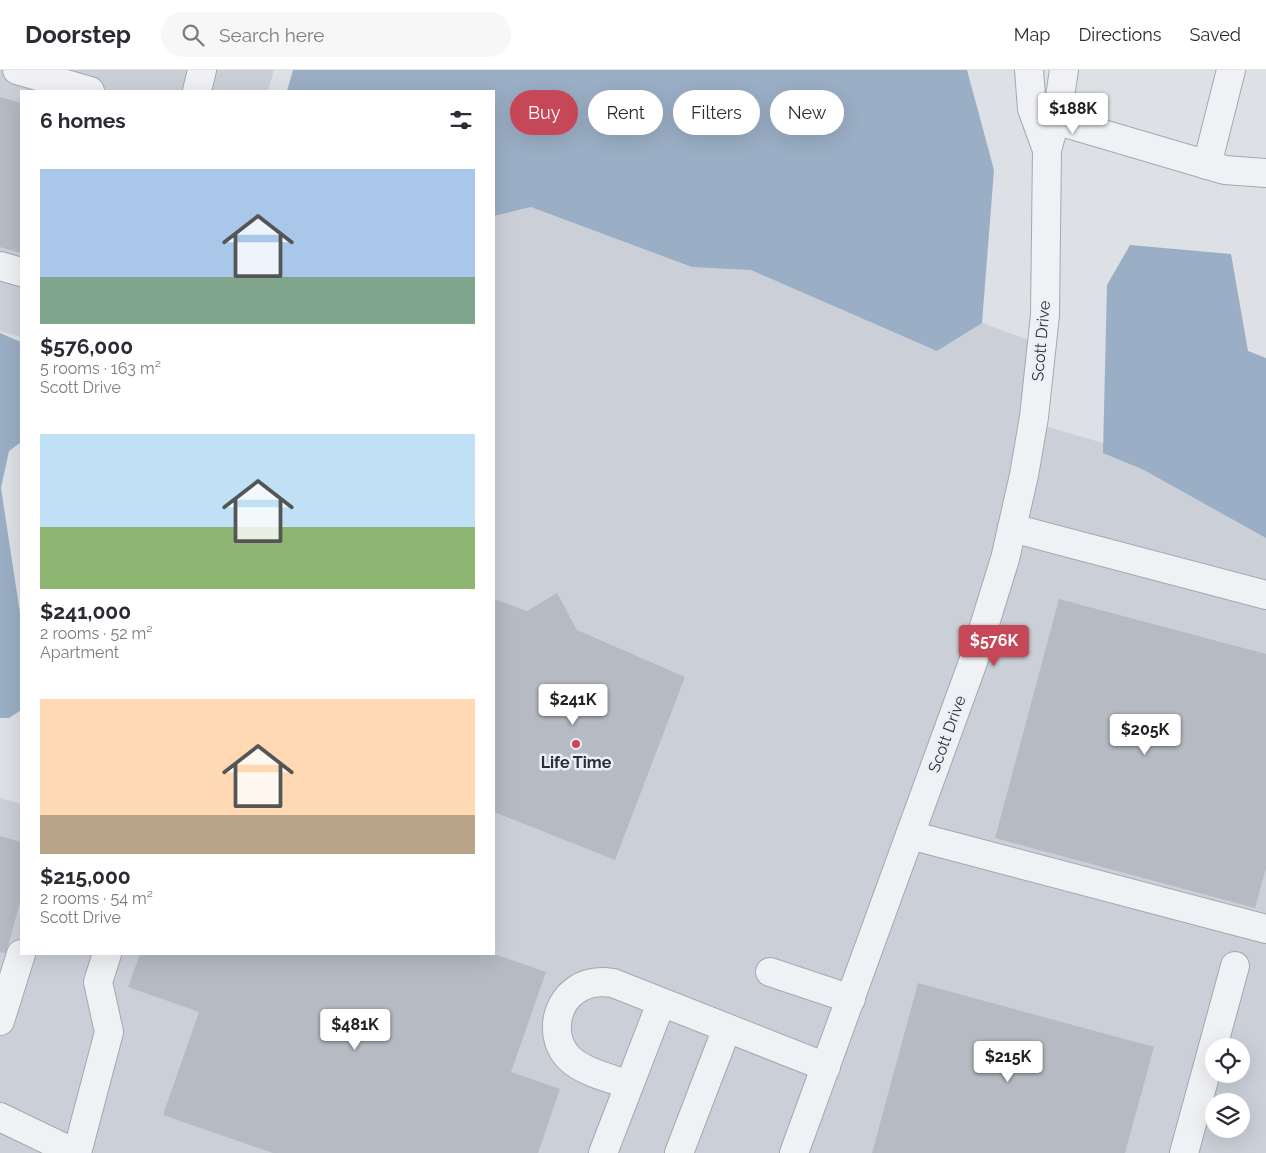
<!DOCTYPE html>
<meta charset="utf-8">
<style>
:root{--surface:#fff;--page:#f7f7f7;--text:#2b2b33;--muted:#7c7c81;--line:#e1e1e2;--accent:#c64757}
body{margin:0;font-family:Raleway,sans-serif;background:var(--page);color:var(--text);height:100vh;display:flex;flex-direction:column;font-size:19px;white-space:nowrap}
*{box-sizing:border-box;margin:0}
p{font-size:16px;color:var(--muted)}
.icon{flex:none;width:28px;height:28px;fill:none;stroke:currentColor;stroke-width:2;stroke-linecap:round;stroke-linejoin:round}
.map{position:relative;flex:1;overflow:hidden}
.side{position:absolute;left:20px;top:20px;width:475px;height:865px;display:flex;flex-direction:column;background:var(--surface);border-radius:0px;box-shadow:0 5px 20px #0002}
.side>*{flex:none}
.guide{position:absolute;left:510px;top:20px;width:475px;height:45px;display:flex;gap:10px}
.tools{position:absolute;left:1205px;top:968px;display:grid;gap:10px}
.tools a{display:grid;place-items:center;width:45px;height:45px;border-radius:50%;background:var(--surface);box-shadow:0 5px 20px #0002;font-size:25px}
.price{position:absolute;translate:-50% -42px;padding:0 11px;border-radius:5px;background:#fff;color:#222;font-size:16px;line-height:32px;filter:drop-shadow(0 1px 2px #0008)}
.price::after{content:'';position:absolute;left:50%;top:30px;width:15px;height:11px;margin-left:-8px;background:inherit;clip-path:polygon(0 0,100% 0,50% 100%)}
.price.on{background:var(--accent);color:#fff}
ul{padding:0;list-style:none}
li{display:grid;align-content:center;gap:10px;height:265px;padding:0 20px}
li span{display:grid;place-items:center;height:155px;border-radius:0px;color:#555}
li>.icon{margin-inline-start:auto}
span .icon{width:90px;height:90px;fill:#fffc;stroke-width:1}
li b{font-size:21px}
h2{display:flex;justify-content:space-between;align-items:center;height:60px;padding:0 20px;font-size:21px}
.chip{padding:0 18px;border-radius:22px;background:var(--surface);box-shadow:0 5px 20px #0002;font-size:18px;line-height:45px}
.chip.on{background:var(--accent);color:#fff}
header{display:flex;align-items:center;gap:30px;box-sizing:border-box;height:70px;padding:0 25px;background:var(--surface);border-bottom:1px solid var(--line)}
header strong{font-size:24px}
nav{display:flex;gap:28px;margin-inline-start:auto;font-size:18px}
.search{width:350px;height:45px;background:var(--page);display:flex;align-items:center;gap:12px;box-sizing:border-box;padding:0 18px;border-radius:28px;color:var(--muted);font-size:19px}
.map>svg:first-child{display:block}
</style>
<header>
<strong>Doorstep</strong>
<div class="search"><svg class="icon" aria-label="search" viewBox="0 0 24 24"><circle cx="10" cy="10" r="6"/><path d="M15 15l6 6"/></svg>Search here</div>
<nav><a>Map</a><a>Directions</a><a>Saved</a></nav>
</header>
<div class="map">
<svg width="1266" height="1083" viewBox="0 0 1266 1083">
<rect width="100%" height="100%" fill="#dde1e6"/>
<g fill="#cbd0d8" fill-rule="evenodd">
<path d="M0,0H274L268,21H21V267L0,261Z"/>
<path d="M494,91L964,246L1031,271L1041,355L1266,420V1083H0V728L21,734V884H494ZM1214,976H1241V1004H1214ZM1214,1031H1241V1059H1214Z"/>
</g>
<g fill="#9aaec5">
<path d="M293,0H967L994,100L982,253L937,281L751,200L692,197L531,137L494,146V21H287Z"/>
<path d="M1130,175L1231,184L1248,281L1266,288V468L1144,400L1103,383L1107,215Z"/>
<path d="M0,263L21,272V372L9,381L1,418L21,550V640L9,648H0Z"/>
</g>
<g fill="#b5bac3">
<path d="M0,27L21,33V183L0,177Z"/>
<path d="M557,523L577,560L685,607L615,790L494,742V529L527,541Z"/>
<path d="M1059,529L1266,584V798L1255,838L995,768Z"/>
<path d="M0,766L21,772V829L6,883L0,882Z"/>
<path d="M140,884H494L546,902L511,1002L560,1019L538,1083H273L163,1045L199,942L128,917Z"/>
<path d="M918,913L1154,977L1125,1083H872Z"/>
</g>
<g fill="none" stroke-linecap="round" stroke-linejoin="round">
<g stroke="#a3a8b0" stroke-width="30">
<g id="minor">
<path d="M17,0L90,21"/>
<path d="M1029,0L1032,39L1047,80"/>
<path d="M197,21L202,0"/>
<path d="M1055,50L1225,100L1266,103"/>
<path d="M1207,95L1231,0"/>
<path d="M0,196L21,202"/>
<path d="M1012,458L1266,525"/>
<path d="M910,765L1266,859"/>
<path d="M770,902L851,929"/>
<path d="M0,951L21,884"/>
<path d="M629,1015C610,1008 583,1002 569,988C550,969 554,935 576,920C587,912 600,911 613,913L826,997"/>
<path d="M0,1047L75,1083"/>
<path d="M77,1083L109,962L98,912L107,884"/>
<path d="M603,1083L661,933"/>
<path d="M679,1083L727,958"/>
<path d="M794,1083L973,592L1005,489L1024,405L1034,347L1045,245L1047,80L1058,40L1064,0"/>
<path d="M1184,1083L1235,896"/>
</g>
</g>
<use href="#minor" stroke="#f0f1f5" stroke-width="28"/>
</g>
<circle fill="#c64757" stroke="#eceff4" stroke-width="2" cx="576" cy="674" r="5"/>
<g text-anchor="middle" dominant-baseline="central" stroke-width="5" stroke-linejoin="round" paint-order="stroke">
<g font-size="16" fill="#282f3c" stroke="#eceff4">
<text transform="translate(1041 271) rotate(-85)">Scott Drive</text>
<text transform="translate(947 664) rotate(-70)">Scott Drive</text>
</g>
<g font-size="16" font-weight="bold" fill="#282f3c" stroke="#eceff4">
<text x="576" y="692">Life Time</text>
</g>
</g>
</svg>
<div class="tools">
<a><svg class="icon" aria-label="locate" viewBox="0 0 24 24"><circle cx="12" cy="12" r="6"/><path d="M12 2v4M12 18v4M2 12h4M18 12h4"/></svg></a>
<a><svg class="icon" aria-label="layers" viewBox="0 0 24 24"><path d="M12 4l9 5-9 5-9-5zM3 14l9 5 9-5"/></svg></a>
</div>
<b class="price" style="left:1073px;top:65px">$188K</b>
<b class="price on" style="left:994px;top:597px">$576K</b>
<b class="price" style="left:573px;top:656px">$241K</b>
<b class="price" style="left:1145px;top:686px">$205K</b>
<b class="price" style="left:355px;top:981px">$481K</b>
<b class="price" style="left:1008px;top:1013px">$215K</b>
<div class="guide">
<a class="chip on">Buy</a>
<a class="chip">Rent</a>
<a class="chip">Filters</a>
<a class="chip">New</a>
</div>
<section class="side">
<h2>6 homes<svg class="icon" aria-label="filters" viewBox="0 0 24 24"><path d="M4 7h16M4 17h16"/><circle cx="9" cy="7" r="2"/><circle cx="15" cy="17" r="2"/></svg></h2>
<ul>
<li><span style="background:linear-gradient(#a9c7e8 70%,#7fa58c 0)"><svg class="icon" aria-label="home" viewBox="0 0 24 24"><path d="M3 11l9-7 9 7M6 9v11h12V9"/></svg></span><div><b>$576,000</b><p>5 rooms · 163 m²</p><p>Scott Drive</p></div></li>
<li><span style="background:linear-gradient(#bfe0f5 60%,#8fb573 0)"><svg class="icon" aria-label="home" viewBox="0 0 24 24"><path d="M3 11l9-7 9 7M6 9v11h12V9"/></svg></span><div><b>$241,000</b><p>2 rooms · 52 m²</p><p>Apartment</p></div></li>
<li><span style="background:linear-gradient(#ffd9b3 75%,#b9a48a 0)"><svg class="icon" aria-label="home" viewBox="0 0 24 24"><path d="M3 11l9-7 9 7M6 9v11h12V9"/></svg></span><div><b>$215,000</b><p>2 rooms · 54 m²</p><p>Scott Drive</p></div></li>
</ul>
</section>
</div>
